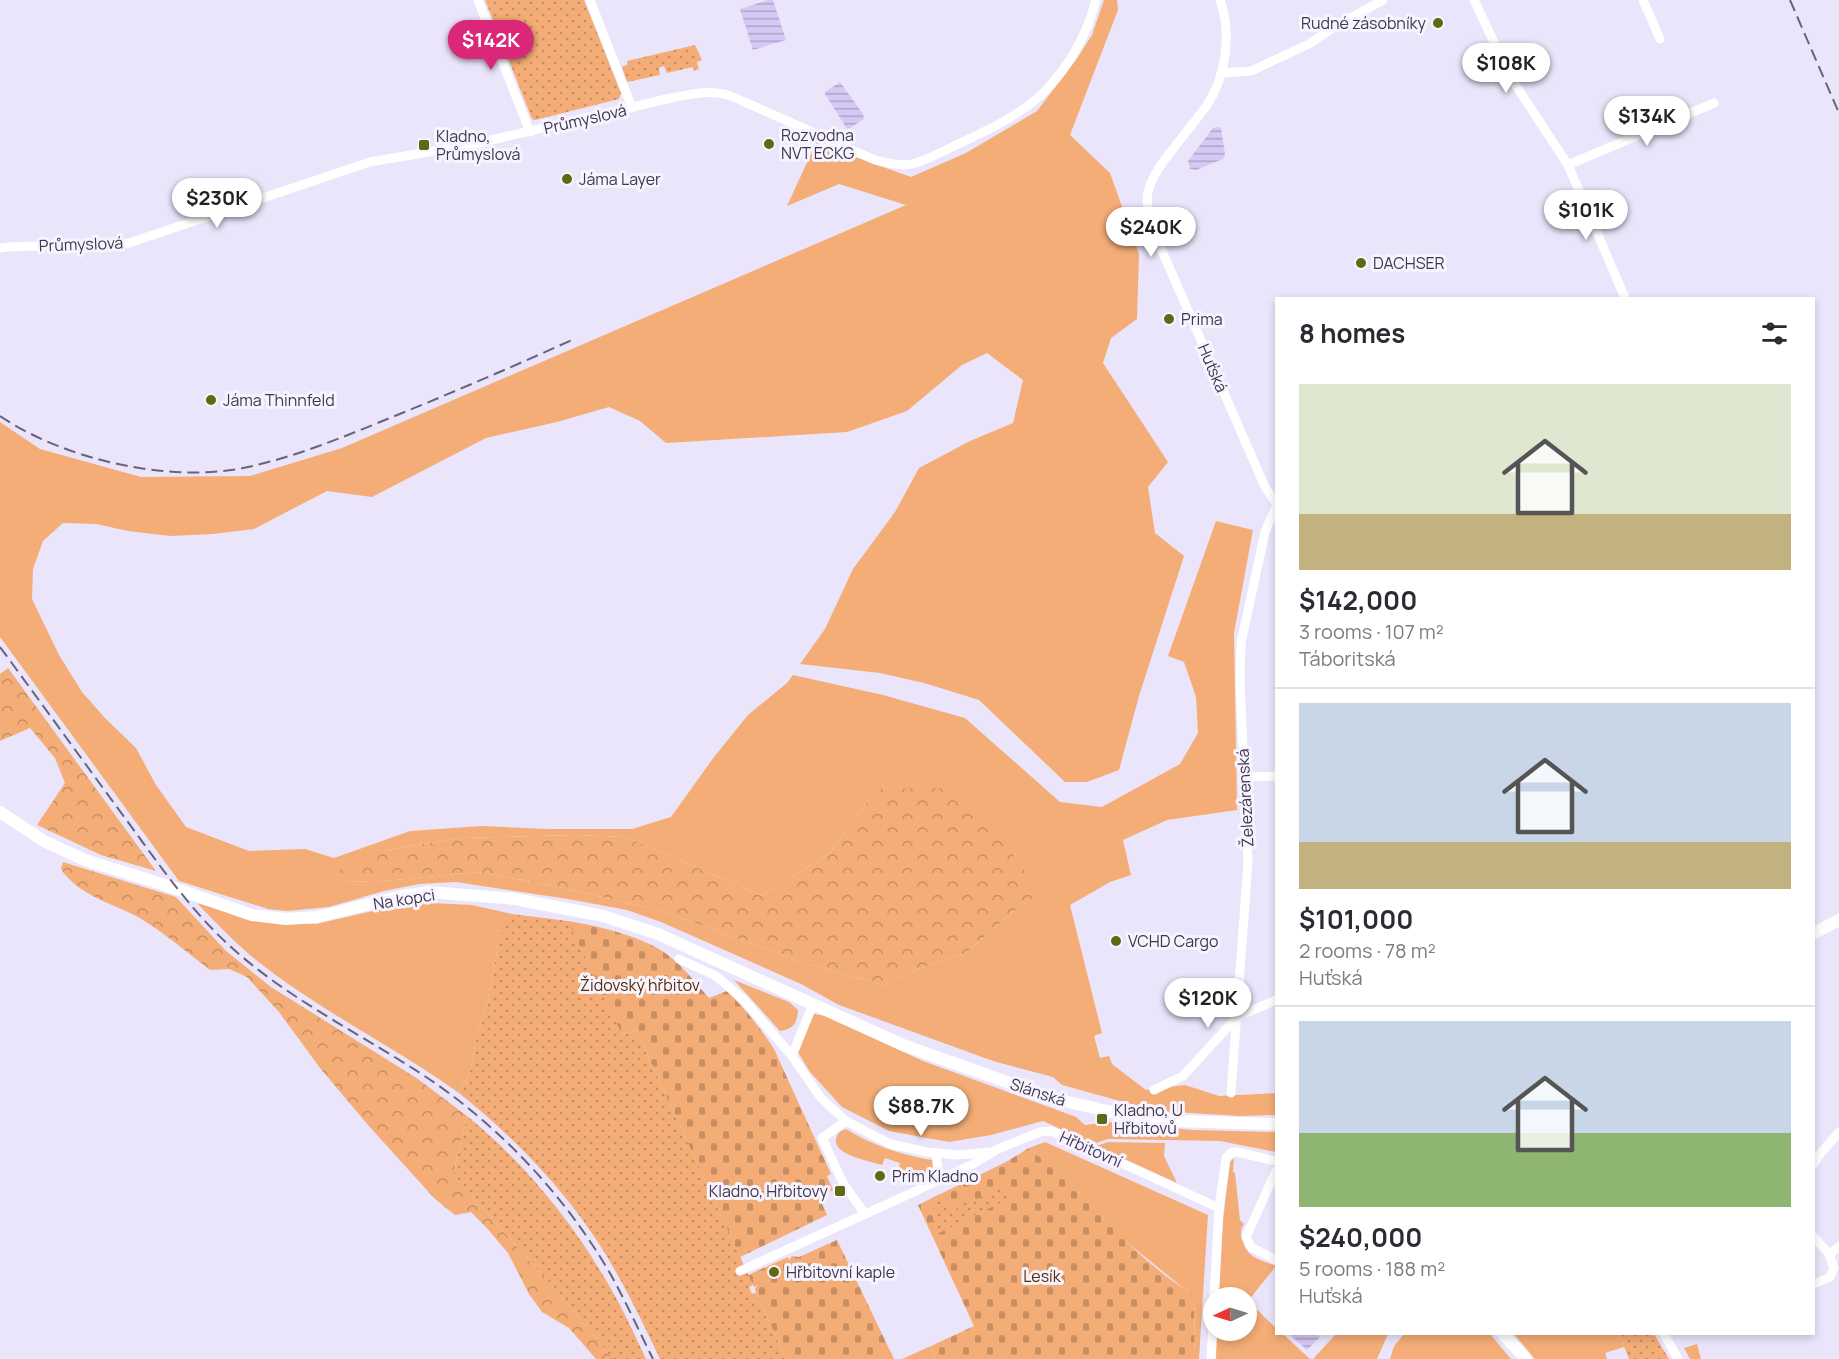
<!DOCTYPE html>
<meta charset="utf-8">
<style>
:root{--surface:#fff;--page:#f2f2f3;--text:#2b2b33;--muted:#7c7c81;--line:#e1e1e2;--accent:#db2777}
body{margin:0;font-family:Manrope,sans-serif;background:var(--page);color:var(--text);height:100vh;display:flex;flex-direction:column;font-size:22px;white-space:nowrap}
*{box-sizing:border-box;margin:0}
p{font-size:20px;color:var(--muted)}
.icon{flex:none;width:33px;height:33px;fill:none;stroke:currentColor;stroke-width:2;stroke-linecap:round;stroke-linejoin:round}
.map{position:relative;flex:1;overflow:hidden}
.panel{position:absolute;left:1275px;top:297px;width:540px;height:1038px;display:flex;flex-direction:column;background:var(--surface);border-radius:0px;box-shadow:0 3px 9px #0003}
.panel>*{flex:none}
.needle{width:39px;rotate:266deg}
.buttons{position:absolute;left:1203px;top:1287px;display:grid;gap:12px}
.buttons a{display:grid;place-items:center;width:54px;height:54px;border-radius:50%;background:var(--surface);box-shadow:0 3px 9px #0003;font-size:30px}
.price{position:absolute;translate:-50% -51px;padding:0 14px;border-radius:21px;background:#fff;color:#222;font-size:20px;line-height:39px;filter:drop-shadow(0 2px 3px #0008)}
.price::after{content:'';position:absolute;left:50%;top:36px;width:18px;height:14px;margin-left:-9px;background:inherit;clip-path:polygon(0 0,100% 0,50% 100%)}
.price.active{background:var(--accent);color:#fff}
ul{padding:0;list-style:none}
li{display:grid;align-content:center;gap:12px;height:318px;padding:0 24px}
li+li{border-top:2px solid var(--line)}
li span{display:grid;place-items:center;height:186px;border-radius:0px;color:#555}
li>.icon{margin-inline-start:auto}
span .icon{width:108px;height:108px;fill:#fffc;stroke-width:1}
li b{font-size:26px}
h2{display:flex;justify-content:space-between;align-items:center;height:72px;padding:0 24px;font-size:26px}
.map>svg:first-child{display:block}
</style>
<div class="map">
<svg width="1839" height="1359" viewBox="0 0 1839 1359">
<defs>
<pattern id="forest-crowns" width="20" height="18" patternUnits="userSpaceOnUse" patternTransform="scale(1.5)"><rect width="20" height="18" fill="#f4ad76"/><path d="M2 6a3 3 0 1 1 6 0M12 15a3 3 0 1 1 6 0" fill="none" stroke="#c78e63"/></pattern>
<pattern id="cemetery-stones" width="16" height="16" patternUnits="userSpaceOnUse" patternTransform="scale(1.5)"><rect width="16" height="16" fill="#f4ad76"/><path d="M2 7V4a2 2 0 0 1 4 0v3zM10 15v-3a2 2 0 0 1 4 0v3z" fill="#c78e63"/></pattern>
<pattern id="park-dots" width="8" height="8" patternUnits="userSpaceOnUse" patternTransform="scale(1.5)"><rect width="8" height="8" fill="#f4ad76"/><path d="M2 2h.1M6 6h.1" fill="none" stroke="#c78e63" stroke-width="1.8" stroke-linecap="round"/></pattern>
<pattern id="water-rules" width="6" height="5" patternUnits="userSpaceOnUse" patternTransform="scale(1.5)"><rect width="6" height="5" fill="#d5c8f4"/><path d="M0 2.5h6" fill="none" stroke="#aea3c8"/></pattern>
</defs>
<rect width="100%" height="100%" fill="#ebe5fb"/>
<g fill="#f4ad76" fill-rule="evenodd">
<path d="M1104,0H1117L1118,10L1070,135L1110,173L1139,254L1137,319L1111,338L1103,363L1168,462L1148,487L1155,533L1184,556L1139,696L1119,770L1087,782H1065L979,700L924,683L880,673L800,664L825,629L853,569L895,512L919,468L970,441L1013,423L1023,380L987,353L962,365L907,411L847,432L666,443L640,421L609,407L557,422L486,438L372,497L327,491L254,529L213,534L170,536L128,531L96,524L63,523L43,541L33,569L32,599L59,655L82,692L105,718L136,748L156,785L186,827L249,851L305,849L334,858L410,831L481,826L547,829H632L671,817L714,757L748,715L787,683L793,675L883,695L965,718L1060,802L1102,807L1180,764L1198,733L1196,697L1184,662L1168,656L1216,521L1253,530L1234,633L1237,810L1167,820L1123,840L1131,875L1110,882L1070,905L1102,1033L1094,1036L1100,1058L1109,1056L1112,1064L1146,1090L1185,1085L1219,1096L1276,1093V1115L1240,1116L1156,1111L1062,1085L1053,1077L993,1061L839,1005L801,984L661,922L627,910L568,899L456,882L419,884L384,891L329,907L287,911L268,909L179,881L0,637V422L40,449L141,477L250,476L342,448L906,205L839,184L787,206L816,143L911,177L966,153L1037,111L1076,60L1092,35ZM877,789L1040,892L1012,912L966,953L915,970L883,985L801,962L709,928L654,909L559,887L478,872L374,882L340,881L386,850L461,838L575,835L626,837L762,896L830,853Z"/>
<path d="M412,902L472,905L512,914L498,945L489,998L476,1040L470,1072L459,1093C393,1046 319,1010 256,960C234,942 216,923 197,903L263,922L316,924Z"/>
<path d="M734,980L789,1002L798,1010C797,1023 794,1029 780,1031Z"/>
<path d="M814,1014L826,1016L923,1061L1076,1117L1085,1125L1108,1122L1193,1130L1276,1132V1152L1220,1141L1108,1139L1093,1144L1043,1121L991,1135L949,1142L889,1131L842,1107L810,1072L798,1052Z"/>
<path d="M846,1129C872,1145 901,1155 932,1160L935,1162L934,1172L928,1178L919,1179L916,1175L905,1171L903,1174L898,1171L900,1163L885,1158L882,1165C870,1161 834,1155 836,1140C837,1133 840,1131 846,1129Z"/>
<path d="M1045,1142L1208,1215L1199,1359H1195L1194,1295L1183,1288L1122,1238L1079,1193L1029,1148Z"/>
<path d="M1108,1142L1165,1143L1164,1156L1177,1183L1096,1146Z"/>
<path d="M1234,1158L1233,1172L1235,1173L1240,1220L1244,1224C1240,1230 1240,1235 1243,1242C1248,1259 1262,1260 1276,1266L1248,1301L1276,1328V1334H1283L1310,1359H1216L1217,1331L1246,1330V1298L1219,1297L1223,1221L1230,1162Z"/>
<path d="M1336,1334H1388L1377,1359H1313Z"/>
<path d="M1404,1334H1490L1511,1359H1390L1394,1346Z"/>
<path d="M1514,1334H1619L1624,1347L1605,1353L1607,1359H1535Z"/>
<path d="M1697,1344L1701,1359H1690L1684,1348Z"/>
<path d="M931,1346L936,1359H902Z"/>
</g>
<g fill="url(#forest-crowns)">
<path d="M8,668L156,871L101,855L37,825L65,783L55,758L30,728L0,741V674Z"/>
<path d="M940,788L998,834L1040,893L1012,912L966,953L915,970L883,985L801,962L709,928L654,909L559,887L478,872L374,882L340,881V868L386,850L461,838L575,835L626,837L762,896L830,853L877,789Z"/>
<path d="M63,862L176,897L226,951L271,987L418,1079L467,1116L453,1175L548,1281L613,1359H596L569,1328L542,1312L529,1294L508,1253L486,1227L471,1212L455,1215L435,1199L368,1125L320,1068L279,1012L247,977L229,969L210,970C188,953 167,935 143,920C117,904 79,897 61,869Z"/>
</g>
<g fill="url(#cemetery-stones)">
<path d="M568,921C599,926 651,938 674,960C687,971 698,986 709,998L727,991C745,1009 760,1027 774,1049L831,1174L827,1176L833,1190L819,1197L827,1215L740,1257L636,1030L622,1035L567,923Z"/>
<path d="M1029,1148C1046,1163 1064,1178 1080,1194C1115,1230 1150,1269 1194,1295L1195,1359H936L931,1346L974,1326L918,1205L1006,1162Z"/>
<path d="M837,1240L894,1359H786L756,1293L755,1288L758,1285L754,1287L748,1275L788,1257L789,1260L792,1256L799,1257Z"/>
</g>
<g fill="url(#park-dots)">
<path d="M485,0H584L621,93L619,99L535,120L532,119Z"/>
<path d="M695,45L702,60L697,62L699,69L694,71L693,67L667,73L664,66L659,68L660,75L627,82L622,67L628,64L627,61Z"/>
<path d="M512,914L568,921L622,1035L636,1030L753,1285L749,1287L752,1294L756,1293L786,1359H660C646,1330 632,1300 616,1272C577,1202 521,1143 459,1093L470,1072L476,1040L489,998L498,945L504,925Z"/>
<path d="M467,1116C522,1161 568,1216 604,1277C620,1303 633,1331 646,1359H613L548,1281L453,1175Z"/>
<path d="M1002,1187L1008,1199L937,1234L931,1222L938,1218L929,1200L940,1194L950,1212Z"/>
<path d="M1619,1334H1654L1669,1359H1629Z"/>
</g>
<g fill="url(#water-rules)">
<path d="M768,0H773L786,40L753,50L740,9Z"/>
<path d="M840,82L863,114L864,119L850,128L847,129L825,94V92Z"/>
<path d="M1218,127L1221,128L1225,154L1223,159L1196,170L1190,169L1188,161L1213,128Z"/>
<path d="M1289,1334H1316L1320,1337L1307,1350Z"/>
</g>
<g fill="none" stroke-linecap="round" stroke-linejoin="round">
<g stroke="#fff" stroke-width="9">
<path d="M478,0L530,132"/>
<path d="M590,0L632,108"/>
<path d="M1220,0C1232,32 1226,77 1207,105C1197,119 1186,132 1176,145C1165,159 1152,175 1148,192C1145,208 1151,222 1156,237L1265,487L1276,503"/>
<path d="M1474,0L1511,78L1568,165L1625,298"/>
<path d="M1643,0L1660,39"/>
<path d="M1221,73L1251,71L1309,44L1334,27L1383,0"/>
<path d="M1568,165L1714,103"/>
<path d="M0,248C43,243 86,250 129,243L370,162L470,145L671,98C691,94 710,89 731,96L875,160C887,163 899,166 912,164C924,161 935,155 946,150C978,134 1019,118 1045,91C1069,66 1087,34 1096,0"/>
<path d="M1245,777L1276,776"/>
<path d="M679,959L716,976L744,1000L792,1056L821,1098L846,1121L890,1144L927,1152L958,1155L990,1152"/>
<path d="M792,1056L813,1004"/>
<path d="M1154,1090L1183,1076L1237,1017L1276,1000"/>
<path d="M1231,1093L1248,862L1240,681L1241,643L1265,532L1276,507"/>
<path d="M846,1121L822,1138L843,1183L865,1214"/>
<path d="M1814,1164L1820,1154L1839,1132"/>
<path d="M1276,1171L1246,1237L1251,1247L1276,1260"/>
<path d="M933,1182L938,1172L936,1154"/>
<path d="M1814,1237L1829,1254L1834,1268L1830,1277L1814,1284"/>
<path d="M1829,1254L1839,1247"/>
<path d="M740,1271L905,1196L973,1164L998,1149L1040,1132L1051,1131L1061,1135L1219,1208"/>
<path d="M1214,1298L1219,1208L1226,1158L1232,1152H1237L1276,1161"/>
<path d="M1664,1334L1678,1359"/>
<path d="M1211,1359L1214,1305"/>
</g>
<g stroke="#fff" stroke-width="12">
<path d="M0,812L44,841L85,860L162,884L252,915L286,919L317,917L402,896L429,892L515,899L603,916L658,934L903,1045L1055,1099L1134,1117L1173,1121L1276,1124"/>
<path d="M1814,933L1839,920"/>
<path d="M1503,1334L1526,1359"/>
</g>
<g stroke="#696379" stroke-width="2" stroke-dasharray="12 6" stroke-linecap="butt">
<path d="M1790,0L1839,113"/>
<path d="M0,416C65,460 171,484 248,467C303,455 355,432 407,411C463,388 519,364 574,339"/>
<path d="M0,647C42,704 83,761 125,818C158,863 190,910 231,947C287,998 357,1032 420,1073C497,1123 565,1195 611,1275C626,1302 639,1331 653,1359"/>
</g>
</g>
<g fill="#5d6a13" stroke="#f7f4ff" stroke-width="2">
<circle cx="1438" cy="23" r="6"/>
<circle cx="769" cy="144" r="6"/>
<rect x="418" y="139" width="12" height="12" rx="3"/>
<circle cx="567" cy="179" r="6"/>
<circle cx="1361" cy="263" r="6"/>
<circle cx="1169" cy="319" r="6"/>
<circle cx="211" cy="400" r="6"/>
<circle cx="1116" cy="941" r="6"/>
<rect x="1096" y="1113" width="12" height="12" rx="3"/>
<circle cx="880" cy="1176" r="6"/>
<rect x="834" y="1185" width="12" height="12" rx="3"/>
<circle cx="774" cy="1272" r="6"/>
</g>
<g text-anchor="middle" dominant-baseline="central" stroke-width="6" stroke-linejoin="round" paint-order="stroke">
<g font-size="16" fill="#3e384d" stroke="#f7f4ff" text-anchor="start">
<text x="1426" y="23" text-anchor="end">Rudné zásobníky</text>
<text x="781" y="135">Rozvodna<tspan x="781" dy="18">NVT ECKG</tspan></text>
<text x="436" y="136">Kladno,<tspan x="436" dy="18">Průmyslová</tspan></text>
<text x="579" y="179">Jáma Layer</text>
<text x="1373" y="263">DACHSER</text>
<text x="1181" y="319">Prima</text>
<text x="223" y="400">Jáma Thinnfeld</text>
<text x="1128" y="941">VCHD Cargo</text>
<text x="1114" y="1110">Kladno, U<tspan x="1114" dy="18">Hřbitovů</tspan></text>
<text x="892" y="1176">Prim Kladno</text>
<text x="828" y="1191" text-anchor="end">Kladno, Hřbitovy</text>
<text x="786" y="1272">Hřbitovní kaple</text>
</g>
<g font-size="16" fill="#3e384d" stroke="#f7f4ff">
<text transform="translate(585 119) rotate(-13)">Průmyslová</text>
<text transform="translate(81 244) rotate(-2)">Průmyslová</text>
<text transform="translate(1213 368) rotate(67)">Huťská</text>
<text transform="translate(1245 798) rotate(-93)">Železárenská</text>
<text transform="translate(404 899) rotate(-9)">Na kopci</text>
<text transform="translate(1038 1092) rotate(18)">Slánská</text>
<text transform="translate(1091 1149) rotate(24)">Hřbitovní</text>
</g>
<g font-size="16" fill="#532c08" stroke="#f7f4ff">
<text x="640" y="985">Židovský hřbitov</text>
<text x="1042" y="1276">Lesík</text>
</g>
</g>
</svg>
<div class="buttons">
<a><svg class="needle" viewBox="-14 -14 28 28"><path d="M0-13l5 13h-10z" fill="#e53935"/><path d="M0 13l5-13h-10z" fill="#7c7c81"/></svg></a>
</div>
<b class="price active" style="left:491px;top:71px">$142K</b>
<b class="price" style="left:1506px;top:94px">$108K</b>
<b class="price" style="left:1647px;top:147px">$134K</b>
<b class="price" style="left:217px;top:229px">$230K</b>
<b class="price" style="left:1586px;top:241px">$101K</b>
<b class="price" style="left:1151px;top:258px">$240K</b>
<b class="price" style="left:1208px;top:1029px">$120K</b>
<b class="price" style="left:921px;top:1137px">$88.7K</b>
<section class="panel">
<h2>8 homes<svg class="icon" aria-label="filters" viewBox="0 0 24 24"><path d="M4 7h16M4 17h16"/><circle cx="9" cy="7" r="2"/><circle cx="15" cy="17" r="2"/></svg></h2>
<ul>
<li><span style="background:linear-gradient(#dfe7d0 70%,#c2b280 0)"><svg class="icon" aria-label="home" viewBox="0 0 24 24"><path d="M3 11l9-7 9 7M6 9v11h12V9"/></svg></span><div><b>$142,000</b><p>3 rooms · 107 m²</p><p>Táboritská</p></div></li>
<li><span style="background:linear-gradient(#c9d6e8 75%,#c2b280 0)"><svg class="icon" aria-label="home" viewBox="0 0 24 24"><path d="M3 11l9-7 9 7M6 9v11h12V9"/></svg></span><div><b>$101,000</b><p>2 rooms · 78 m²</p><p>Huťská</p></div></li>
<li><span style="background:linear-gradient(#c9d6e8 60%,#8fb573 0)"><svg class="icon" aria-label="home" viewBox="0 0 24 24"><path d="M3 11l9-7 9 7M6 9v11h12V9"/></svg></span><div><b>$240,000</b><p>5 rooms · 188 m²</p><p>Huťská</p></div></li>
</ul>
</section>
</div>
